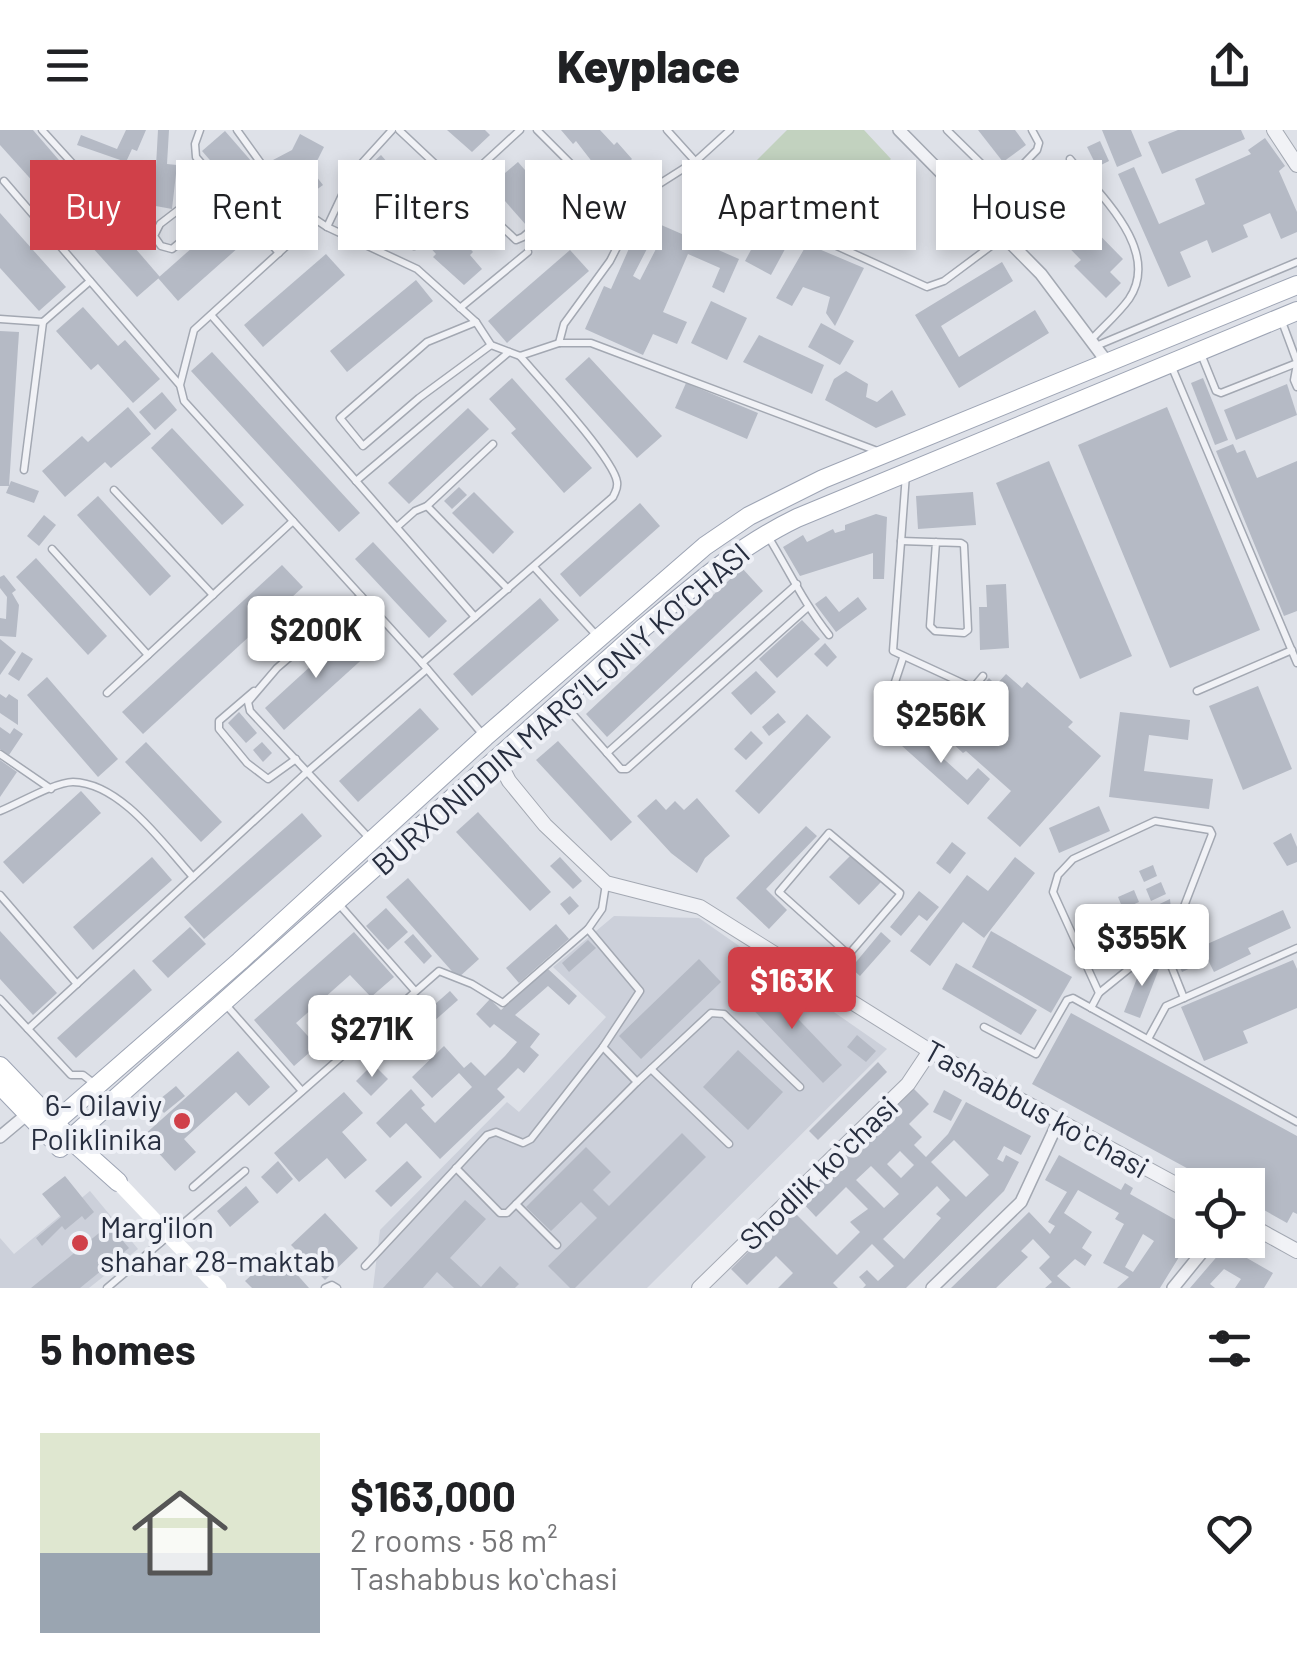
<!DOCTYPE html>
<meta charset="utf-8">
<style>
:root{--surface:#fff;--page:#f6f6f6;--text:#202124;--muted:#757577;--accent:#d04049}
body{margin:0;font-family:Barlow,sans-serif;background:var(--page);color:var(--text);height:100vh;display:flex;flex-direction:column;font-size:38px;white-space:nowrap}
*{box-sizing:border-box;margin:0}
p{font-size:32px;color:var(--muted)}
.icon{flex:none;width:55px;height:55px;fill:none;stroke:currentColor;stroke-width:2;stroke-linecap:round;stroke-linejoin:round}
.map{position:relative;height:1158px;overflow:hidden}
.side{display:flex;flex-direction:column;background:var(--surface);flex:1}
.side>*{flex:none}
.guide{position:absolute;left:30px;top:30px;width:1238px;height:90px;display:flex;gap:20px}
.buttons{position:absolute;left:1175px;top:1038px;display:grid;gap:20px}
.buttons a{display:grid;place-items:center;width:90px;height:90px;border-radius:0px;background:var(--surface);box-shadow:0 5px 15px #0003;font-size:50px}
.price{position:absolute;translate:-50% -85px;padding:0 22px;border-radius:10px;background:#fff;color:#222;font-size:32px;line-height:65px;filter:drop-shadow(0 2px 5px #0008)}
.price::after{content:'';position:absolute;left:50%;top:60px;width:30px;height:22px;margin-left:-15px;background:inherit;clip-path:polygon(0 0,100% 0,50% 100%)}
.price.active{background:var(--accent);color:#fff}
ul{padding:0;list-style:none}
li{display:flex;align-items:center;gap:30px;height:250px;padding:0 40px}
li span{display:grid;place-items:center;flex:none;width:280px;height:200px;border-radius:0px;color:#555}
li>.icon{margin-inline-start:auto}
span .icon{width:120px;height:120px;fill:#fffc;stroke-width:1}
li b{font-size:42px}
h2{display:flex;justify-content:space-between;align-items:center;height:120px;padding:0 40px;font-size:42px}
.tag{padding:0 35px;border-radius:0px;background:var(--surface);box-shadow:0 5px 15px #0003;font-size:35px;line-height:90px}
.tag.active{background:var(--accent);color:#fff}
header{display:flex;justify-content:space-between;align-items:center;height:130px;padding:0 40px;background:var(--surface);font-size:45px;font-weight:800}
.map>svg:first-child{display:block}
</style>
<header><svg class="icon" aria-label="menu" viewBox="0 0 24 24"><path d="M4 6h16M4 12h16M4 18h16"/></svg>Keyplace<svg class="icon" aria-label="share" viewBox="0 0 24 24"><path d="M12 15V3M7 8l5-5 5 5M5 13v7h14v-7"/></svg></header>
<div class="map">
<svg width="1297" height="1158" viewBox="0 0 1297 1158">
<rect width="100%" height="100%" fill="#dee1e8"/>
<g fill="#ccd0da">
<path d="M614,786L699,788L887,919L647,1158H373L380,1100L507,972L519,982L606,887L553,837Z"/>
<path d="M90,1061L138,1119L89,1158H0V1108L14,1124Z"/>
</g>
<path fill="#c2d2bf" d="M787,0H864L891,29L819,97L754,33Z"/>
<g fill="#b5bac5" fill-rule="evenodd">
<path d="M0,0H33L160,147L137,167L0,15Z"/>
<path d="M126,0H146L137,21L132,19L126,32L77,15L81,5L117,19Z"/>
<path d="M158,0H169L167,34L177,35L172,79L123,70L125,61L146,64L147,52L131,50L133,33L156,36Z"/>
<path d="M447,0H485L490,5L472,22Z"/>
<path d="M561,0H600L614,15L617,12L632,29L629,32L638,42L619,58L610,48L607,51L576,11L573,14Z"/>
<path d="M978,0H1015L1026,15L1003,32Z"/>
<path d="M1102,0H1131L1142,26L1117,37Z"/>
<path d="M1178,0H1241L1245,9L1162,44L1148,12Z"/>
<path d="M225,1L288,73L265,93L202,21Z"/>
<path d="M300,4L324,17L316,33L312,31L309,37L323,55L312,63L316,68L307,75L273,30L292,20Z"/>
<path d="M1265,8L1285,36L1279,41L1297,82V102L1281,109L1270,83L1243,95L1248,107L1212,123L1207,110L1180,122L1191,147L1168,157L1118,44L1134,37L1159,94L1205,74L1195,49L1251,24L1248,20Z"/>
<path d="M1100,11L1109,31L1097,37L1087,17Z"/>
<path d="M381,25L388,33L391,30L406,47L403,50L421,70L424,67L455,108L458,105L473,122L470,125L482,139L464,155L433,127L436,124L417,103L414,106L399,89L402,86L385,66L381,69L366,52L369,50L362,42Z"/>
<path d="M518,32L553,72L526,95L491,55Z"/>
<path d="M1029,33L1123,129L1110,142L1121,153L1106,168L1074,136L1081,130L1007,54Z"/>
<path d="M760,52L794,82L778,100L744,70Z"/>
<path d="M0,83L66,157L39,181L0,138Z"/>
<path d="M228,86L248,109L178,171L158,148Z"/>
<path d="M643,87L739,129L724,163L712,157L720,138L688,124L663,182L687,192L677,214L653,204L643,225L585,199L604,156L611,159ZM650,113L657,117L640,150L633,146Z"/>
<path d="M765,94L791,108L771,145L745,131Z"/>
<path d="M807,114L864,138L835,196L826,183L830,167L803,157L792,176L776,168Z"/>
<path d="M570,120L589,141L507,213L488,191Z"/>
<path d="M326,124L345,145L263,217L244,195Z"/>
<path d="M1002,132L1013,151L941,196L959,227L1035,180L1049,203L959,258L915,185Z"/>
<path d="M416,150L433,171L347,242L330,221Z"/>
<path d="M711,171L747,188L727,230L691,213Z"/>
<path d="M83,177L118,216L125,210L160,249L133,273L98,234L91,240L56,201Z"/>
<path d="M821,193L854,211L840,235L808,217Z"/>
<path d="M0,201L19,202L9,356H0Z"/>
<path d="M759,205L824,235L812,264L743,232Z"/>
<path d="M212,222L360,383L339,402L191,241Z"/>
<path d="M589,227L662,306L637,328L565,249Z"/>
<path d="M846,241L868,254L866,267L877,272L892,260L906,285L876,298L825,270L834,249Z"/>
<path d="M512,248L592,338L564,363L511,303L516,299L489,269Z"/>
<path d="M1203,248L1228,310L1215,315L1191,253Z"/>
<path d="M686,253L758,283L747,309L675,278Z"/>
<path d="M1287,254L1297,285L1236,310L1224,280Z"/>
<path d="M162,262L177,280L155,300L139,282Z"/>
<path d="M128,277L151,304L111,338L105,332L65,367L42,341L82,306L88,312Z"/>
<path d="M1167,277L1260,500L1170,538L1078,315Z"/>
<path d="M468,278L489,299L409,374L388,353Z"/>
<path d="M172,298L244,375L222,395L151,318Z"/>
<path d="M1233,314L1237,323L1245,320L1257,348L1297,331V481L1284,486L1216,321Z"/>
<path d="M1049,331L1132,526L1080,549L996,353Z"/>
<path d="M11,351L39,361L34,373L6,363Z"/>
<path d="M459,357L467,365L452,379L444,371Z"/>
<path d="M474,362L514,402L493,424L452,383Z"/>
<path d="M973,362L976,395L918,399L916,366Z"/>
<path d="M98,366L171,446L150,466L77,385Z"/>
<path d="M640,373L660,396L580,467L560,444Z"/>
<path d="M876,384L887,387L884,449H873V423L800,446L783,417L803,405L807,412L833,399L835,403L845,400V395Z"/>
<path d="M44,385L56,395L39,416L27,406Z"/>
<path d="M373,412L447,491L429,508L355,429Z"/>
<path d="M36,428L107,506L88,525L16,447Z"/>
<path d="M282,435L303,457L143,604L122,582Z"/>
<path d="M742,438L763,461L607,607L586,584Z"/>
<path d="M4,445L16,460L12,463L19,475L16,507L0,506V488L6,489L7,467L0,458V447Z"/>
<path d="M1006,454L1009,518L980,520L979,477H987L986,455Z"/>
<path d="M826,466L839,482L858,467L867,479L836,502L815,474Z"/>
<path d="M540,468L559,490L472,566L453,544Z"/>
<path d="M802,490L820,509L777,548L759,529Z"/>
<path d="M348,502L368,524L284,600L265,578Z"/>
<path d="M0,509L16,522L0,545Z"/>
<path d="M825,513L837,527L827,537L814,524Z"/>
<path d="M22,522L33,529L19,551L8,544Z"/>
<path d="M756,541L776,562L751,585L731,563Z"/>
<path d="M1006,544L1022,558L1027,552L1073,592L1068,597L1101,626L1020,717L987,688L1011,661L966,621L963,623L949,610L957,601L949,593L989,548L996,555Z"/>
<path d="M47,547L118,629L98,647L27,565Z"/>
<path d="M1258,556L1292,639L1243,660L1209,576Z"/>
<path d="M0,564L6,568L9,564L18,570V595L0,583Z"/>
<path d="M420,578L439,599L358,672L339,651Z"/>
<path d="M239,582L257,603L246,613L228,593Z"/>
<path d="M1120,582L1190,590L1188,610L1149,605L1144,641L1213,649L1209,679L1109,667Z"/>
<path d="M778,583L786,592L769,606L762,597Z"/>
<path d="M807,584L831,607L759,684L735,661Z"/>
<path d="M904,593L967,650L978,638L990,649L968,675L892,607Z"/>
<path d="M0,597L10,604L14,598L23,604L9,625L0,619Z"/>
<path d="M751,601L763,613L746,630L734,619Z"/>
<path d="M558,611L632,692L611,711L536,630Z"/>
<path d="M146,612L222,692L201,712L125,632Z"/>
<path d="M262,612L272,623L263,632L253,620Z"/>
<path d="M0,630L17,642L0,667Z"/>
<path d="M81,661L101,683L23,754L3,732Z"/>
<path d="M697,668L730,706L705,728L697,743L671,723L637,686L656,669L666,680L675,671L684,680Z"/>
<path d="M1099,676L1110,701L1059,723L1049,698Z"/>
<path d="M478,682L551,762L530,781L456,702Z"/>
<path d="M302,683L322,706L204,809L184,787Z"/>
<path d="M806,696L817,706L766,759L787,780L769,799L736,768Z"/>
<path d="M1291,703L1297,717V732L1287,736L1273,713Z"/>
<path d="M952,712L966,723L950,744L936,733Z"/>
<path d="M852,724L881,752L859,775L829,747Z"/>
<path d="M152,727L172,750L93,820L73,797Z"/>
<path d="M560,727L582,751L573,759L550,736Z"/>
<path d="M1015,727L1035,743L984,808L963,792L930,836L910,821L967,745L988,761Z"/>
<path d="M1153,735L1157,746L1144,752L1139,741Z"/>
<path d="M408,748L479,829L458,848L386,767Z"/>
<path d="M1161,752L1166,764L1151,771L1146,759Z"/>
<path d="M1134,760L1139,772L1123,779L1118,767Z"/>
<path d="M919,761L939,777L927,791L919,785L901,806L890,797Z"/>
<path d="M570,766L579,776L569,785L560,774Z"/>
<path d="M1170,769L1171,779L1165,796L1151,800L1141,783Z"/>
<path d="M386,778L408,802L388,820L366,796Z"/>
<path d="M1283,780L1291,798L1248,818L1251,824L1214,842L1208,830L1182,842L1176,828Z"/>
<path d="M556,794L569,809L519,853L506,838Z"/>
<path d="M190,797L206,814L168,848L152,831Z"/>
<path d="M0,801L57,863L33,885L0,849Z"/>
<path d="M991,801L1072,847L1051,883L972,837Z"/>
<path d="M354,802L394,847L371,867L350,845L296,893L317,916L294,936L254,890Z"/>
<path d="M881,802L891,811L860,846L851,838Z"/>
<path d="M413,804L432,826L424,834L404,812Z"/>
<path d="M588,810L596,818L569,842L562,833Z"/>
<path d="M699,829L721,852L641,929L619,906Z"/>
<path d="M1144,830L1160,836L1140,888L1124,882Z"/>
<path d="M1293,830L1297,839V878L1243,901L1248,913L1204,931L1181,877Z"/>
<path d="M956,833L1037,880L1021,905L942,859Z"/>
<path d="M134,839L152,860L76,928L57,908Z"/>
<path d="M548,839L577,866L569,875L548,856L515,885L540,904L530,917L539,925L524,943L518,938L497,959L505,967L440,1029L406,993L390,1008L376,993L411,959L425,975L421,978L435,993L472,957L459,943L432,968L412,947L444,916L464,938L471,932L485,946L505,926L517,912L494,894L490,898L476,884L490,869L501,880Z"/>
<path d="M762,851L842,935L823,953L743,869Z"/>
<path d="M450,861L458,870L433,892L425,883Z"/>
<path d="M1071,883L1297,1006V1084L1293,1082L1287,1093L1248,1071V1055H1218L1032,954Z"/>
<path d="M857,905L876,921L866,932L847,917Z"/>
<path d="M738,920L783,962L748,1000L703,957Z"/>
<path d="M238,921L270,957L249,976L236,962L184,1009L196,1022L175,1041L143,1006Z"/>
<path d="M878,932L887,942L818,1010L809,1001Z"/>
<path d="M373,934L388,949L371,966L356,951Z"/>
<path d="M176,956L185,966L164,983L155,973Z"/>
<path d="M913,958L929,974L909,994L922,1007L914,1015L926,1027L948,1004L966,972L1031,1006L1021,1025L1004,1016L997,1029L1003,1032L1006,1025L1019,1032L1004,1061L906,1158H863L866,1155L859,1147L867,1140L878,1151L894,1136L872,1114L833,1153L838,1158H778L793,1143L776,1126L747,1155L731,1139L791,1079L837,1125L860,1102L850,1092L868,1079L846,1057L816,1087L800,1070ZM954,1010L989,1045L966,1067L931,1032ZM900,1021L914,1035L901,1048L887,1034ZM871,1036L899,1064L884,1078L856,1050ZM937,1056L950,1070L936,1084L941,1088L904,1129L883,1109Z"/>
<path d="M944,960L962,970L951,991L933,982Z"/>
<path d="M344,962L363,983L342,1002L367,1030L345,1049L327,1028L299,1052L274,1023Z"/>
<path d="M682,1003L706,1027L575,1158H570L548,1136L597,1088L581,1072L551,1101L526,1077L586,1017L611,1042L593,1060L609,1076Z"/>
<path d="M1059,1025L1121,1060L1125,1053L1133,1058L1130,1064L1192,1099V1106L1160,1158H1117L1129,1147L1103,1133L1124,1094L1115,1089L1119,1083L1078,1060L1064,1083L1092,1102L1082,1118L1092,1125L1085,1136L1075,1129L1057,1146L1071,1158H1045L1052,1152L1039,1138L1050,1127L1033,1109L1021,1121L1028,1127L996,1158H951L1029,1082L1050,1104L1055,1096L1048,1092L1067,1062L1045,1050ZM1143,1104L1154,1111L1133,1142L1125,1137Z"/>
<path d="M278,1031L293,1049L277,1064L261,1047Z"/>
<path d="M407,1031L422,1047L391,1077L375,1061Z"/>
<path d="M65,1046L94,1082L85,1090L82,1086L65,1100L62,1096L42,1116L36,1108L61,1087L42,1064Z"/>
<path d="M246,1056L259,1072L230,1097L217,1081Z"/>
<path d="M465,1070L486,1089L450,1128L481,1157L500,1136L519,1154L515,1158H454L437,1142L423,1158H383Z"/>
<path d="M325,1083L358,1118L325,1150L291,1115Z"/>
<path d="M109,1095L129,1118L80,1158H31Z"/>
<path d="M1226,1116L1273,1143L1264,1158H1235L1241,1149L1224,1139L1210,1154L1215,1158H1190Z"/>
<path d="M277,1122L309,1158H252L245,1151Z"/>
</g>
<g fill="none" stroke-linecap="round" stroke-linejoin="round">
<g stroke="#a3a8b2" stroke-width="9">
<g id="service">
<path d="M42,0L123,89L155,111"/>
<path d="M200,0L195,14L196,27L279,123"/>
<path d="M237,0L288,71L327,97L417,139L476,192L491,215L520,226L559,213H591L880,322"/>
<path d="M399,0L516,110L523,107L588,51"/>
<path d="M537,0L588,51L623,77L697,30L730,0"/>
<path d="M667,0L695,31"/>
<path d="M947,0L1003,55"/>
<path d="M1070,29C1099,64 1162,120 1129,169C1119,183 1104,196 1092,209"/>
<path d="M352,44L414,116"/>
<path d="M4,51L179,254"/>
<path d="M216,51L160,94L154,106L161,116L172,119L232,69"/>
<path d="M460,55L520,0"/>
<path d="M979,80L1037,20L1039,13L1032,0"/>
<path d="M315,90L194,200L180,255L184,271L422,533L484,606"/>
<path d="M327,97L352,44L392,0"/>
<path d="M817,107L927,157L944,151L1003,107"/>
<path d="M56,111L73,96"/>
<path d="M460,178L528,122"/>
<path d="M211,185L475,487"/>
<path d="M0,189L43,192L90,151"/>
<path d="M1281,189L1297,232"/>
<path d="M476,192L427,212L340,288L363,316L419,268L491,215"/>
<path d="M559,213L564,194L610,131L634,84"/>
<path d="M1096,216L1297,132"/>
<path d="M1201,224L1216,261L1221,263L1297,233"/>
<path d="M1297,234L1294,250L1297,257"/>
<path d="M1171,235L1297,533"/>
<path d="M24,340L43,192"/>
<path d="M906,344L893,521L973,558L945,592"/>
<path d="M356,351L509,222"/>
<path d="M114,360L213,465"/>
<path d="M427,376L493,314"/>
<path d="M397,397L415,381L427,376L508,459"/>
<path d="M769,408C789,441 805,475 829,505"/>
<path d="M901,411L961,413L964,415L968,500L964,503L935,501L930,496L936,412"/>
<path d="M52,419L148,525"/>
<path d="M534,437L598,507"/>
<path d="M361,466L277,538L248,572L250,581L371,710"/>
<path d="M422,533L613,367C616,360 618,359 617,352C614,329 539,248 520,226"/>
<path d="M973,558L983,546"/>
<path d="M254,561L219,591V599L247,633L268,649L296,629"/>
<path d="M1197,561L1292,520"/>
<path d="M107,563L293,391"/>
<path d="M562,572L607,623L797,454"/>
<path d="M887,576L903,528"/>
<path d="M607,623L621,639H627L807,478"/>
<path d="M0,624L51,659"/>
<path d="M0,681C18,674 55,652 73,652C121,653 163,714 193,747"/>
<path d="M606,754L602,779L588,799L640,861L603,917L637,952L711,883L724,884L800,957"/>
<path d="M0,765L77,854"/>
<path d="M337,772L415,861"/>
<path d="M825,852L899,766L900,763L829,703L779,762L849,825"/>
<path d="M1099,863L1172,804"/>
<path d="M0,869L28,899"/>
<path d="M227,876L302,961"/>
<path d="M1091,878L1099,863L1053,762L1058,745L1073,729L1155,691L1210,700L1212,704L1166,823L1184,868"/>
<path d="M984,897L1036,924L1067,870L1073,868L1297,992"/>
<path d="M1148,909L1166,876L1297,818"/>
<path d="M651,939L729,1014"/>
<path d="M96,955L83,945H71L28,899L307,642L427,539"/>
<path d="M456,1038L500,1083H507L516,1074"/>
<path d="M193,1057L439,841L472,854L503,873L588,799"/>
<path d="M557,1115L516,1074L637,952"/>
<path d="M365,1136L487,1005L496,1002L523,1013L531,1009L603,917"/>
<path d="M107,1158L245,1041"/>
<path d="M325,1158L332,1155L337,1158"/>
</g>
</g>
<g stroke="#a3a8b2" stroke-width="14">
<g id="minor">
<path d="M899,0L1041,144L1107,232"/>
<path d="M0,1007L31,981"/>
<path d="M932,1158L1021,1072L1059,990"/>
<path d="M1173,1158L1212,1110"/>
</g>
</g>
<g stroke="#a3a8b2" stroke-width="16">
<g id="tertiary">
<path d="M1274,0L1297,35"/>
<path d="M497,628L509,651L545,695L606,753L700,777L930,921L1192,1063"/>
<path d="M1248,1094L1297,1121"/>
<path d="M699,1158L908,954L930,921"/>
</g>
</g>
<g stroke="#9da4b4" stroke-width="20">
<g id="primary">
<path d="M0,936L70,1009L118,1052"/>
<path d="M0,955L51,1008"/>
<path d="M45,1001L240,831L485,607L705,416L749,386L823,349L1297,155"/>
<path d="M60,1018L642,499C692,457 739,416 797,388L1297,181"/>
</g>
</g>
<use href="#service" stroke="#f1f2f6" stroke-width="6"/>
<use href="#minor" stroke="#f1f2f6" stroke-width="11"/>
<use href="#tertiary" stroke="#f1f2f6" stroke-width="14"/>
<path stroke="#fff" stroke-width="15" d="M118,1052L219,1158"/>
<use href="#primary" stroke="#fff" stroke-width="18"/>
</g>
<g fill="#d04049" stroke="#eef0f6" stroke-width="4">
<circle cx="182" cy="991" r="10"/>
<circle cx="80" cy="1113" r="10"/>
</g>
<g text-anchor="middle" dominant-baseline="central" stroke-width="8" stroke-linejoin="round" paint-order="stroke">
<g font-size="30" fill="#272e3f" stroke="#eef0f6">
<text transform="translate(560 578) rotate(-41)">BURXONIDDIN MARG’ILONIY KO’CHASI</text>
<text transform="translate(1037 978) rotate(29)">Tashabbus koʻchasi</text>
<text transform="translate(818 1042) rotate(-44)">Shodlik koʻchasi</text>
</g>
<g font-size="30" fill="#272e3f" stroke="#eef0f6" text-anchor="end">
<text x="162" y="974">6- Oilaviy<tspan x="162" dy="34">Poliklinika</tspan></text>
<text x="100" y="1096" text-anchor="start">Marg'ilon<tspan x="100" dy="34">shahar 28-maktab</tspan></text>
</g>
</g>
</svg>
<div class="buttons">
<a><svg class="icon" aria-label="locate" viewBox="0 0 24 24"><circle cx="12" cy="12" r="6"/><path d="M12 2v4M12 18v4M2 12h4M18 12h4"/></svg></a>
</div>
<b class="price" style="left:316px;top:551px">$200K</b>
<b class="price" style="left:941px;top:636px">$256K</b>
<b class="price" style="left:1142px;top:859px">$355K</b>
<b class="price active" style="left:792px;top:902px">$163K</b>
<b class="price" style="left:372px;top:950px">$271K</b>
<div class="guide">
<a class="tag active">Buy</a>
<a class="tag">Rent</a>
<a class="tag">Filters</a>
<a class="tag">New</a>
<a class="tag">Apartment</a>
<a class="tag">House</a>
</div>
</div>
<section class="side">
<h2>5 homes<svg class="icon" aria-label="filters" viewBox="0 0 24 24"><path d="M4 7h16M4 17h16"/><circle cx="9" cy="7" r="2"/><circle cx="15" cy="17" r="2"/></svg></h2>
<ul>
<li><span style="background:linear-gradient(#dfe7d0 60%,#9aa5b1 0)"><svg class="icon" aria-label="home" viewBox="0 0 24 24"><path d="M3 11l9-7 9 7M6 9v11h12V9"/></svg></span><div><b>$163,000</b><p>2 rooms · 58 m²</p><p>Tashabbus koʻchasi</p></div><svg class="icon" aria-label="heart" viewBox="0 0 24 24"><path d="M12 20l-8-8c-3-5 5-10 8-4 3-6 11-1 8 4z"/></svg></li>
</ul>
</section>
